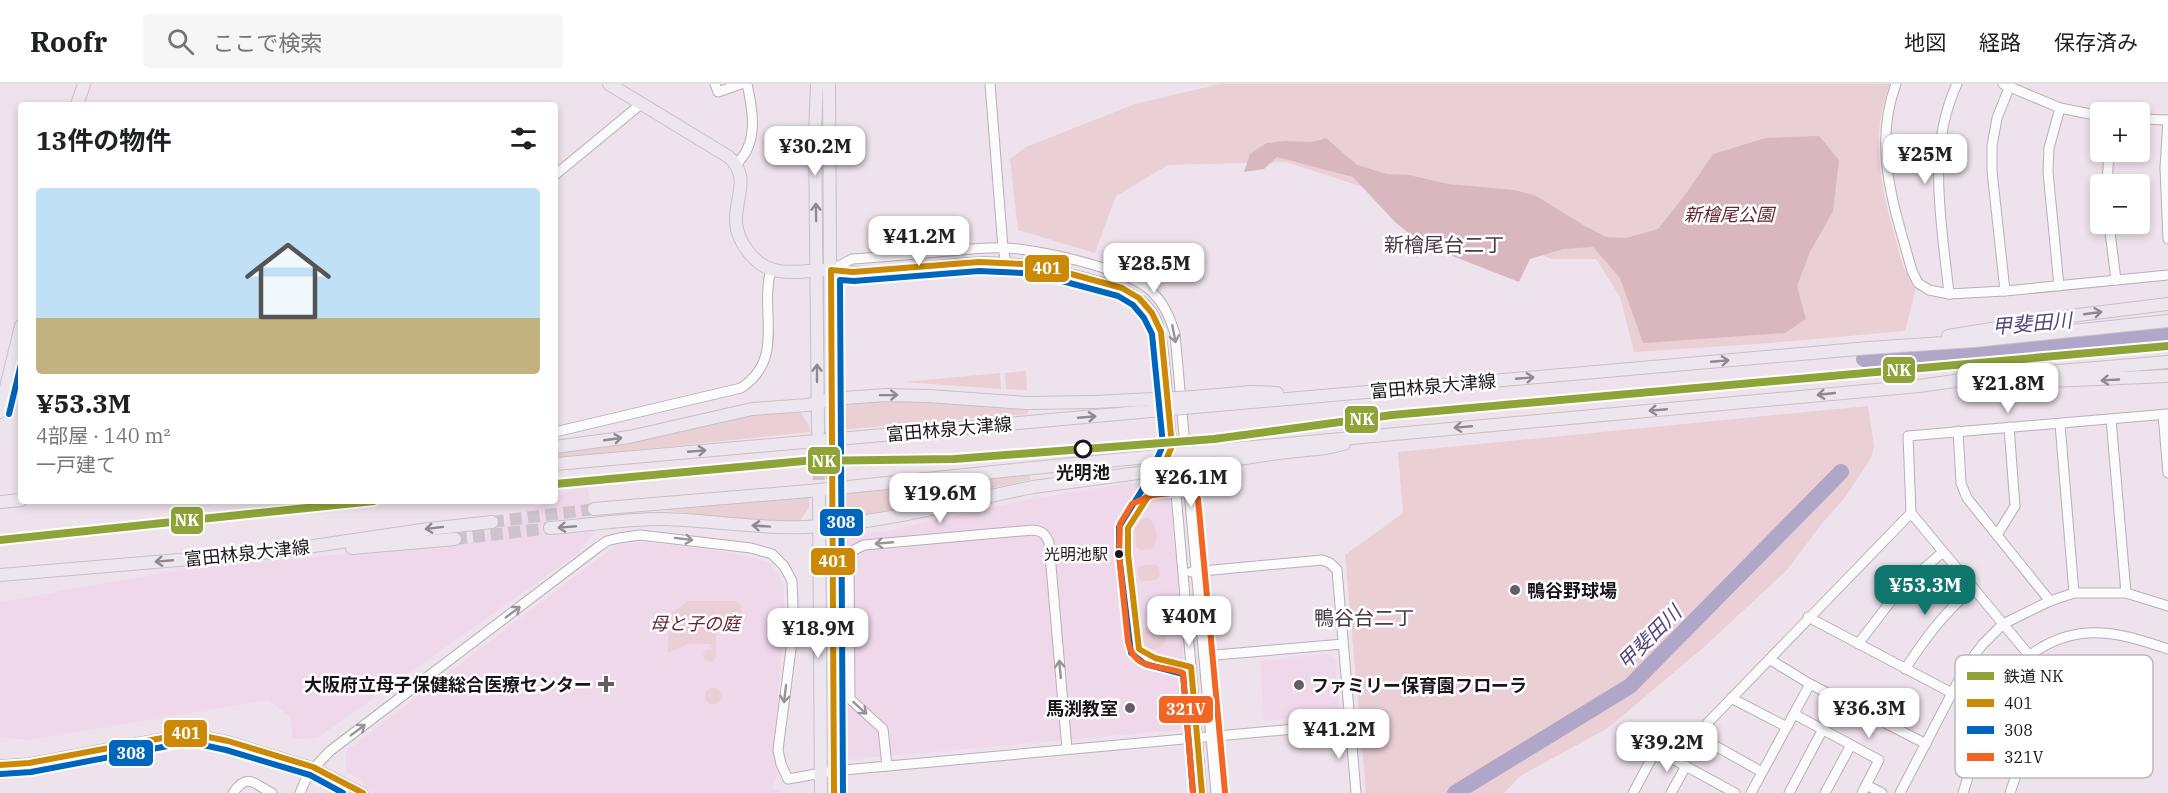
<!DOCTYPE html>
<html lang="ja">
<meta charset="utf-8">
<style>
:root{--surface:#fff;--page:#f6f6f6;--text:#202124;--muted:#757577;--line:#e0e0e0;--accent:#0f766e}
body{margin:0;font-family:"IBM Plex Serif","Noto Sans JP",serif;background:var(--page);color:var(--text);height:100vh;display:flex;flex-direction:column;font-size:22px;white-space:nowrap}
*{box-sizing:border-box;margin:0}
p{font-size:20px;color:var(--muted)}
.icon{flex:none;width:33px;height:33px;fill:none;stroke:currentColor;stroke-width:2;stroke-linecap:round;stroke-linejoin:round}
.map{position:relative;flex:1;overflow:hidden}
.drawer{position:absolute;left:18px;top:18px;width:540px;height:402px;display:flex;flex-direction:column;background:var(--surface);border-radius:6px;box-shadow:0 3px 9px #0003}
.drawer>*{flex:none}
.tools{position:absolute;left:2090px;top:18px;display:grid;gap:12px}
.tools a{display:grid;place-items:center;width:60px;height:60px;border-radius:6px;background:var(--surface);box-shadow:0 3px 9px #0003;font-size:30px}
.price{position:absolute;translate:-50% -51px;padding:0 14px;border-radius:12px;background:#fff;color:#222;font-size:20px;line-height:39px;filter:drop-shadow(0 2px 3px #0008)}
.price::after{content:'';position:absolute;left:50%;top:36px;width:18px;height:14px;margin-left:-9px;background:inherit;clip-path:polygon(0 0,100% 0,50% 100%)}
.price.current{background:var(--accent);color:#fff}
ul{padding:0;list-style:none}
li{display:grid;align-content:center;gap:12px;height:318px;padding:0 18px}
li+li{border-top:2px solid var(--line)}
li span{display:grid;place-items:center;height:186px;border-radius:6px;color:#555}
li>.icon{margin-inline-start:auto}
span .icon{width:108px;height:108px;fill:#fffc;stroke-width:1}
li b{font-size:26px}
h2{display:flex;justify-content:space-between;align-items:center;height:72px;padding:0 18px;font-size:26px}
header{display:flex;align-items:center;gap:36px;box-sizing:border-box;height:84px;padding:0 30px;background:var(--surface);border-bottom:2px solid var(--line)}
header strong{font-size:28px}
nav{display:flex;gap:33px;margin-inline-start:auto;font-size:21px}
.search{width:420px;height:54px;background:var(--page);display:flex;align-items:center;gap:15px;box-sizing:border-box;padding:0 21px;border-radius:6px;color:var(--muted);font-size:22px}
.map>svg:first-child{display:block}
</style>
<header>
<strong>Roofr</strong>
<div class="search"><svg class="icon" aria-label="search" viewBox="0 0 24 24"><circle cx="10" cy="10" r="6"/><path d="M15 15l6 6"/></svg>ここで検索</div>
<nav><a>地図</a><a>経路</a><a>保存済み</a></nav>
</header>
<div class="map">
<svg width="2168" height="709" viewBox="0 0 2168 709">
<rect width="100%" height="100%" fill="#eee2ec"/>
<g fill="#eed8ea">
<path d="M1170,393L1187,635L1178,646L850,675L839,665V465L856,451L888,447L1030,415Z"/>
<path d="M587,401L593,432L549,438L551,452L595,447L577,470L317,654L293,655L289,632L268,616L28,656L0,653V518L196,483L470,459L548,417H555V413Z"/>
<path d="M644,458L713,466L750,473L768,478L778,489L784,503V534L773,671L777,674L778,688L772,704L783,709H375L363,702L364,698L346,687V667L611,465L619,461Z"/>
<path d="M1328,570L1335,575L1339,625L1334,630L1264,637L1260,577Z"/>
</g>
<g fill="#eacfd5">
<path d="M1220,0H1890C1870,49 1880,101 1894,149C1900,172 1902,185 1916,204L1905,247L1770,259L1634,268L1620,213L1596,175H1551L1499,151L1418,132L1360,102L1286,78L1168,81L1116,112L1095,169L1018,146L1010,75L1026,63L1135,20Z"/>
<path d="M1026,287L1027,306L1006,305L1005,289Z"/>
<path d="M1000,289L1001,305L903,298Z"/>
<path d="M887,317L1027,324L1029,327L1027,330L839,346L838,333L847,321Z"/>
<path d="M1868,322L1874,362L1871,374L1846,412L1820,442L1787,486L1704,563L1608,644L1520,692L1504,709H1366L1345,471L1403,429L1398,368Z"/>
<path d="M798,325L809,341L810,348L555,374V368L638,356L758,328Z"/>
<path d="M1030,391V396L991,404L932,419L853,433L840,421V410Z"/>
<path d="M809,412V423L800,437L735,435L661,426L659,423Z"/>
<path d="M1143,434H1148C1157,440 1160,457 1152,465L1141,466L1136,463L1135,444Z"/>
<path d="M1154,480L1159,483L1160,492L1156,496L1142,497L1139,495L1137,486L1140,482Z"/>
<path d="M688,517H736L741,521V539H716V573L712,578L705,576L703,570L706,566H712L711,560H688L668,569V532Z"/>
<circle cx="1154" cy="553" r="12"/>
<circle cx="713" cy="612" r="8"/>
</g>
<path fill="#d9b7bf" d="M1819,52L1839,76L1833,127L1810,168L1797,202L1806,235L1785,249L1643,259L1620,194L1593,163L1563,165L1530,175L1519,198L1422,160L1395,138L1353,93L1277,73L1264,85L1244,88L1250,70L1267,59L1285,57L1312,58L1326,54L1357,81L1387,90L1409,91L1448,100L1515,106L1536,112L1585,142L1606,153L1626,154L1658,145L1685,111L1713,70L1766,54Z"/>
<g fill="none" stroke-linecap="round" stroke-linejoin="round">
<g stroke="#b0a6c8" stroke-width="16">
<path d="M1864,275L2168,249"/>
<path d="M1455,709L1630,602L1841,388"/>
</g>
<g stroke="#cec3cd" stroke-width="12" stroke-dasharray="12 6" stroke-linecap="butt">
<path d="M831,347L832,410"/>
<path d="M818,348L819,411"/>
<path d="M492,438L594,425"/>
<path d="M455,455L550,444"/>
</g>
<g stroke="#b8afb7" stroke-width="11">
<g id="minor">
<path d="M715,0L718,8L741,0"/>
<path d="M990,0L1003,164L1006,179"/>
<path d="M1896,0C1872,64 1895,125 1912,187L1918,199L1929,206L1949,210L2005,207L2168,191"/>
<path d="M2003,0L2060,24L2100,32"/>
<path d="M2139,35L2168,36"/>
<path d="M2168,36L2165,84L2168,155"/>
<path d="M736,80C759,60 753,26 747,0"/>
<path d="M555,91L641,20"/>
<path d="M2107,100L2109,68"/>
<path d="M2109,140L2116,196"/>
<path d="M831,186L852,175C884,173 916,170 948,167C966,166 985,163 1003,164C1035,164 1128,185 1151,207C1164,219 1170,234 1175,250L1216,709"/>
<path d="M831,186C879,191 929,181 977,178C1017,176 1055,185 1094,196C1116,202 1138,208 1152,228C1164,247 1163,272 1166,294L1202,709"/>
<path d="M2059,202L2048,88L2049,64L2060,24"/>
<path d="M2005,207L1992,87V62L1997,34L2009,4"/>
<path d="M1949,210C1942,140 1926,66 1957,0"/>
<path d="M2163,330L2168,389"/>
<path d="M2111,335L2126,509"/>
<path d="M2060,340L2074,509"/>
<path d="M1958,347L1961,399L1967,414L2050,517"/>
<path d="M555,348L741,304C786,274 759,230 771,185"/>
<path d="M1997,451L2015,422L2009,343"/>
<path d="M1191,488L1322,476L1330,479L1337,486L1356,709"/>
<path d="M1808,533L1952,609"/>
<path d="M1858,560L1901,504L1943,468"/>
<path d="M2029,571L1911,429L1908,352L2168,330"/>
<path d="M1204,572L1343,560"/>
<path d="M1769,575L1810,600L1926,660"/>
<path d="M1905,585C1927,552 1943,530 1973,504"/>
<path d="M1731,614L1787,643"/>
<path d="M1794,630L1879,676L1862,709"/>
<path d="M1986,637L2029,653L2010,709"/>
<path d="M0,681L29,679L189,649L228,657L313,683L363,709"/>
<path d="M887,682L883,645L850,615L849,475L854,466L864,461L1033,446C1042,447 1046,450 1049,459L1067,665"/>
<path d="M1762,688L1696,651L1911,429"/>
<path d="M1866,701L1882,709"/>
<path d="M233,709C248,687 255,701 272,709"/>
<path d="M300,709L308,690L330,667L597,464L607,457L619,454L640,451L751,464L772,470L784,482L792,497L793,522L791,565L778,666L781,680L788,695L833,687L1349,640"/>
<path d="M1633,709L1656,666L1735,709"/>
<path d="M1671,709L1686,682"/>
<path d="M1751,709L1810,600"/>
<path d="M1789,709L1823,645"/>
<path d="M1825,709L1851,661"/>
<path d="M1900,709L1966,582L1983,560L2003,540L2050,517L2074,509H2126L2168,522"/>
<path d="M1963,709C1973,678 1980,643 1995,614C2014,574 2056,546 2102,549C2124,550 2146,558 2168,565"/>
</g>
</g>
<g stroke="#c7c1c6" stroke-width="14">
<g id="major">
<path d="M609,0L729,73C751,94 735,112 736,138C737,157 754,181 774,186C790,190 808,187 824,186"/>
<path d="M817,0L815,49L818,348"/>
<path d="M829,0L831,346"/>
<path d="M77,21L84,0"/>
<path d="M1948,252L2078,231L2168,220"/>
<path d="M2004,299L2168,292"/>
<path d="M1194,313L1252,308L1277,309"/>
<path d="M1195,323L1869,264L1974,257L2168,237"/>
<path d="M0,328L21,242"/>
<path d="M555,363L629,353L752,325L808,321L831,315L886,311L928,312L1027,319L1094,318"/>
<path d="M1199,368L1919,302L1976,294L2168,278"/>
<path d="M555,380L1029,338"/>
<path d="M1199,381L1278,369L1326,364L1344,360"/>
<path d="M832,410L834,709"/>
<path d="M819,411L821,709"/>
<path d="M0,418L21,416"/>
<path d="M594,425L809,407L1033,384"/>
<path d="M550,444C587,441 625,435 663,435C711,436 757,445 805,443C883,440 957,418 1033,403"/>
<path d="M352,464L455,455"/>
<path d="M0,491L273,468L429,445L492,438"/>
</g>
</g>
<use href="#minor" stroke="#fcfbfc" stroke-width="9"/>
<use href="#major" stroke="#ede6ef" stroke-width="12"/>
<g stroke="#c7c1c6" stroke-width="14" stroke-linecap="butt">
<g id="major-bridge">
<path d="M1094,318L1194,313"/>
<path d="M1029,338L1195,323"/>
<path d="M1033,384L1199,368"/>
<path d="M1033,403L1199,381"/>
</g>
</g>
<use href="#major-bridge" stroke="#ede6ef" stroke-width="12"/>
<g stroke="#fff" stroke-width="10">
<g id="bus-1">
<path d="M0,681L29,679L189,649L228,657L313,683L363,709"/>
<path d="M834,709L831,186L853,188L979,178L1023,180L1064,188L1122,204L1139,214L1152,229L1161,248L1172,362L1155,402L1128,444V470L1139,565L1155,574L1191,583L1202,709"/>
</g>
</g>
<g stroke="#fff" stroke-width="10">
<g id="bus-2">
<path d="M9,330L21,280"/>
<path d="M1,690L31,688L189,658L226,666L310,691L343,709"/>
<path d="M843,709L840,196L854,197L979,187L1022,189L1062,197L1118,212L1133,221L1144,234L1152,250L1163,361L1147,398L1119,443V471L1131,569L1145,580L1183,590L1193,709"/>
</g>
</g>
<g stroke="#fff" stroke-width="10">
<path id="bus-3" d="M1193,709L1183,589C1159,580 1135,588 1128,558L1119,471L1120,440L1132,420L1152,411L1189,407L1195,410L1198,415L1225,708"/>
</g>
<use href="#bus-1" stroke="#cb8905" stroke-width="6"/>
<use href="#bus-2" stroke="#0065bd" stroke-width="6"/>
<use href="#bus-3" stroke="#f26522" stroke-width="6"/>
<g stroke="#fff" stroke-width="12">
<g id="rail-1">
<path d="M555,400L804,377L954,375L1214,355L1392,331L2168,262"/>
<path d="M0,456L374,417"/>
</g>
</g>
<use href="#rail-1" stroke="#8ea438" stroke-width="8"/>
</g>
<defs><path id="oneway-shaft" d="M-6 0H5M1.5-3L5.5 0L1.5 3" fill="none" stroke-width="1.6" stroke-linecap="round" stroke-linejoin="round" transform="scale(1.5)"/></defs>
<g stroke="#8f8890">
<use href="#oneway-shaft" transform="translate(816 128) rotate(-91)"/>
<use href="#oneway-shaft" transform="translate(2093 229) rotate(-8)"/>
<use href="#oneway-shaft" transform="translate(1720 277) rotate(-5)"/>
<use href="#oneway-shaft" transform="translate(817 289) rotate(-90)"/>
<use href="#oneway-shaft" transform="translate(1525 294) rotate(-5)"/>
<use href="#oneway-shaft" transform="translate(2110 296) rotate(177)"/>
<use href="#oneway-shaft" transform="translate(1826 310) rotate(174)"/>
<use href="#oneway-shaft" transform="translate(889 311) rotate(-1)"/>
<use href="#oneway-shaft" transform="translate(1658 326) rotate(175)"/>
<use href="#oneway-shaft" transform="translate(1087 333) rotate(-5)"/>
<use href="#oneway-shaft" transform="translate(1463 343) rotate(175)"/>
<use href="#oneway-shaft" transform="translate(613 355) rotate(-8)"/>
<use href="#oneway-shaft" transform="translate(697 367) rotate(-5)"/>
<use href="#oneway-shaft" transform="translate(761 442) rotate(-176)"/>
<use href="#oneway-shaft" transform="translate(567 443) rotate(175)"/>
<use href="#oneway-shaft" transform="translate(434 444) rotate(173)"/>
<use href="#oneway-shaft" transform="translate(164 477) rotate(175)"/>
</g>
<g stroke="#979397">
<use href="#oneway-shaft" transform="translate(1174 250) rotate(79)"/>
<use href="#oneway-shaft" transform="translate(684 455) rotate(7)"/>
<use href="#oneway-shaft" transform="translate(884 459) rotate(175)"/>
<use href="#oneway-shaft" transform="translate(513 528) rotate(-37)"/>
<use href="#oneway-shaft" transform="translate(1060 585) rotate(-95)"/>
<use href="#oneway-shaft" transform="translate(785 610) rotate(97)"/>
<use href="#oneway-shaft" transform="translate(860 624) rotate(42)"/>
<use href="#oneway-shaft" transform="translate(358 646) rotate(-37)"/>
</g>
<circle fill="#fff" stroke="#1c141b" stroke-width="3" cx="1083" cy="365" r="8"/>
<circle fill="#1c141b" stroke="#fff" stroke-width="2" cx="1119" cy="470" r="5"/>
<g fill="#665c64" stroke="#fff" stroke-width="2">
<circle cx="1515" cy="506" r="6"/>
<path d="M603 591h6v6h6v6h-6v6h-6v-6h-6v-6h6z"/>
<circle cx="1299" cy="601" r="6"/>
<circle cx="1130" cy="624" r="6"/>
</g>
<g text-anchor="middle" dominant-baseline="central" stroke-width="5" stroke-linejoin="round" paint-order="stroke">
<g font-size="16" fill="#1c141b" stroke="#fff" text-anchor="end">
<text x="1108" y="470">光明池駅</text>
</g>
<g font-size="18" font-style="italic" fill="#642430" stroke="#fff">
<text x="1729" y="130">新檜尾公園</text>
<text x="695" y="539">母と子の庭</text>
</g>
<g font-size="18" fill="#1c141b" stroke="#fff">
<text transform="translate(1433 302) rotate(-5)">富田林泉大津線</text>
<text transform="translate(949 345) rotate(-5)">富田林泉大津線</text>
<text transform="translate(247 469) rotate(-6)">富田林泉大津線</text>
</g>
<g font-size="18" font-weight="bold" fill="#1c141b" stroke="#fff">
<text x="1083" y="388">光明池</text>
</g>
<g font-size="18" font-weight="bold" fill="#1c141b" stroke="#fff" text-anchor="start">
<text x="1527" y="506">鴨谷野球場</text>
<text x="592" y="600" text-anchor="end">大阪府立母子保健総合医療センター</text>
<text x="1311" y="601">ファミリー保育園フローラ</text>
<text x="1118" y="624" text-anchor="end">馬渕教室</text>
</g>
<g font-size="20" fill="#4b3848" stroke="#fff">
<text x="1444" y="160">新檜尾台二丁</text>
<text x="1364" y="533">鴨谷台二丁</text>
</g>
<g font-size="20" font-style="italic" fill="#51447d" stroke="#fff">
<text transform="translate(2032 239) rotate(-5)">甲斐田川</text>
<text transform="translate(1649 553) rotate(-45)">甲斐田川</text>
</g>
</g>
<rect x="1955" y="571" width="198" height="123" rx="9" fill="#fff" stroke="#bbb8bb" stroke-width="1.5"/>
<rect x="1967" y="588" width="27" height="8" fill="#8ea438"/>
<rect x="1967" y="615" width="27" height="8" fill="#cb8905"/>
<rect x="1967" y="642" width="27" height="8" fill="#0065bd"/>
<rect x="1967" y="669" width="27" height="8" fill="#f26522"/>
<g font-size="16" fill="#1c141b">
<text x="2004" y="598">鉄道 NK</text>
<text x="2004" y="625">401</text>
<text x="2004" y="652">308</text>
<text x="2004" y="679">321V</text>
</g>
<g stroke="#fff" stroke-width="2">
<rect x="1024" y="170" width="46" height="29" rx="6" fill="#cb8905"/>
<rect x="1882" y="272" width="34" height="28" rx="6" fill="#8ea438"/>
<rect x="1344" y="321" width="35" height="29" rx="6" fill="#8ea438"/>
<rect x="807" y="362" width="34" height="29" rx="6" fill="#8ea438"/>
<rect x="170" y="422" width="34" height="29" rx="6" fill="#8ea438"/>
<rect x="819" y="424" width="45" height="29" rx="6" fill="#0065bd"/>
<rect x="810" y="463" width="46" height="29" rx="6" fill="#cb8905"/>
<rect x="1158" y="611" width="56" height="29" rx="6" fill="#f26522"/>
<rect x="163" y="635" width="45" height="29" rx="6" fill="#cb8905"/>
<rect x="108" y="655" width="46" height="28" rx="6" fill="#0065bd"/>
</g>
<g font-size="16" text-anchor="middle" font-weight="bold" fill="#fff">
<text x="1047" y="190">401</text>
<text x="1899" y="292">NK</text>
<text x="1362" y="341">NK</text>
<text x="824" y="383">NK</text>
<text x="187" y="442">NK</text>
<text x="841" y="444">308</text>
<text x="833" y="483">401</text>
<text x="1186" y="631">321V</text>
<text x="186" y="655">401</text>
<text x="131" y="675">308</text>
</g>
</svg>
<div class="tools">
<a>+</a>
<a>−</a>
</div>
<b class="price" style="left:815px;top:93px">¥30.2M</b>
<b class="price" style="left:1925px;top:101px">¥25M</b>
<b class="price" style="left:919px;top:183px">¥41.2M</b>
<b class="price" style="left:1154px;top:210px">¥28.5M</b>
<b class="price" style="left:2008px;top:330px">¥21.8M</b>
<b class="price" style="left:1191px;top:424px">¥26.1M</b>
<b class="price" style="left:940px;top:440px">¥19.6M</b>
<b class="price current" style="left:1925px;top:532px">¥53.3M</b>
<b class="price" style="left:1189px;top:563px">¥40M</b>
<b class="price" style="left:818px;top:575px">¥18.9M</b>
<b class="price" style="left:1869px;top:655px">¥36.3M</b>
<b class="price" style="left:1339px;top:676px">¥41.2M</b>
<b class="price" style="left:1667px;top:689px">¥39.2M</b>
<section class="drawer">
<h2>13件の物件<svg class="icon" aria-label="filters" viewBox="0 0 24 24"><path d="M4 7h16M4 17h16"/><circle cx="9" cy="7" r="2"/><circle cx="15" cy="17" r="2"/></svg></h2>
<ul>
<li><span style="background:linear-gradient(#bfe0f5 70%,#c2b280 0)"><svg class="icon" aria-label="home" viewBox="0 0 24 24"><path d="M3 11l9-7 9 7M6 9v11h12V9"/></svg></span><div><b>¥53.3M</b><p>4部屋 · 140 m²</p><p>一戸建て</p></div></li>
</ul>
</section>
</div>
